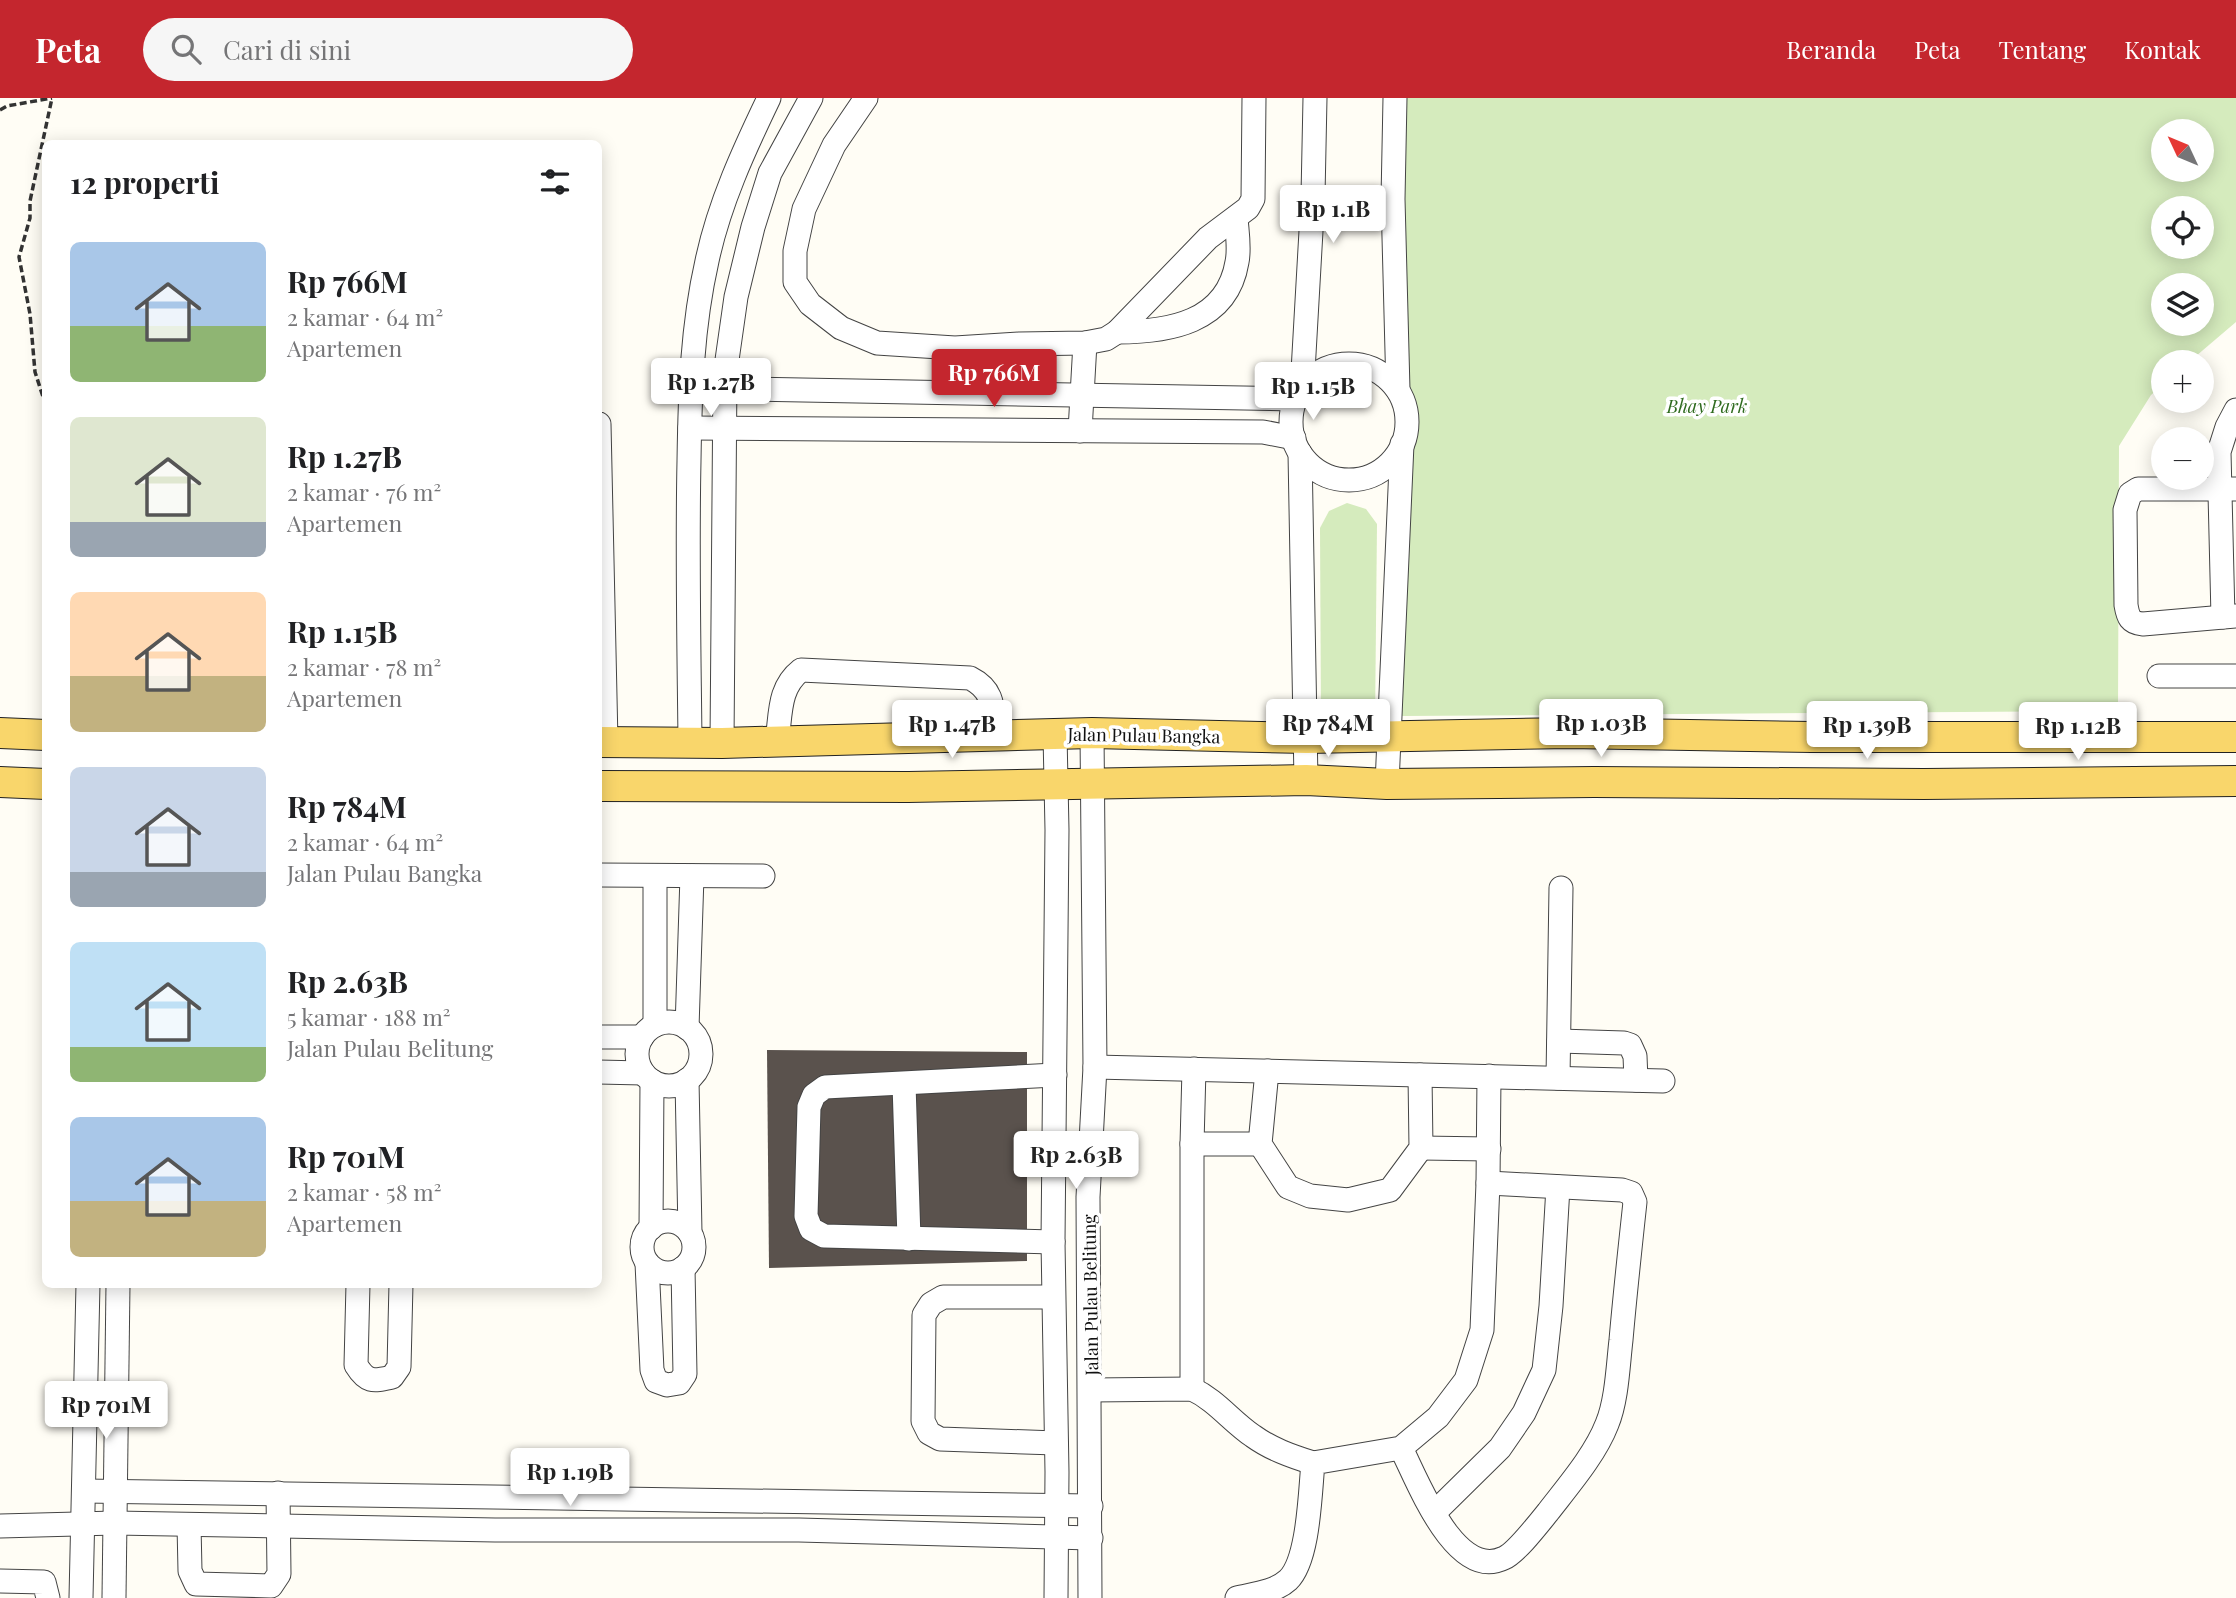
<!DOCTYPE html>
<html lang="id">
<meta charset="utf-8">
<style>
:root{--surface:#fff;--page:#f6f6f6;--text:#202124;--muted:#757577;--accent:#c4262e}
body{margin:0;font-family:"Playfair Display",serif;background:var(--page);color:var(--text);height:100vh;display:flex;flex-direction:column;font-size:26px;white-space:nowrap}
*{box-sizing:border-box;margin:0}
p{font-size:23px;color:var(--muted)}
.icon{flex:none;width:38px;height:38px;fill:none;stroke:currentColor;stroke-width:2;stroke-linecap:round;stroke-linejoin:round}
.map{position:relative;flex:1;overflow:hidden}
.panel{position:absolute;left:42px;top:42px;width:560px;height:1148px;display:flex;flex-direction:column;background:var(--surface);border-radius:10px;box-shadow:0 4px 18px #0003}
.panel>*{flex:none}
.needle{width:46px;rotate:314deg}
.tools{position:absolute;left:2151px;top:21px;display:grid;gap:14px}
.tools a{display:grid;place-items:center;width:63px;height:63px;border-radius:50%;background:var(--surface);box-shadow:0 4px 18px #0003;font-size:35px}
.price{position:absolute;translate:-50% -60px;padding:0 16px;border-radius:7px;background:#fff;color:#222;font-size:23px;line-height:46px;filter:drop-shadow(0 2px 4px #0008)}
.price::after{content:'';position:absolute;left:50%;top:42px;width:21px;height:16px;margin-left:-10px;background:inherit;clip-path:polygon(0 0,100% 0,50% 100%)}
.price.active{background:var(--accent);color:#fff}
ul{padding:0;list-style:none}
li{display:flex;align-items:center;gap:21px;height:175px;padding:0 28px}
li span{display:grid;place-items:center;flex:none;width:196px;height:140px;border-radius:10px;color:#555}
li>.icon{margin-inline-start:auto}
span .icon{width:84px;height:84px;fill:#fffc;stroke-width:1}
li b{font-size:30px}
h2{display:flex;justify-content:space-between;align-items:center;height:84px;padding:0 28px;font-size:30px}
header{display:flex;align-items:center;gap:42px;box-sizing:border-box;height:98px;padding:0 35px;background:var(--accent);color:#fff}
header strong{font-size:33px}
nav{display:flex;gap:38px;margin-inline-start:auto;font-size:24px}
.search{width:490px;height:63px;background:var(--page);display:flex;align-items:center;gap:18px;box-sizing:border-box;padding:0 24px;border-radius:38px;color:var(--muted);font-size:26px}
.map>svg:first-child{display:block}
</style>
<header>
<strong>Peta</strong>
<div class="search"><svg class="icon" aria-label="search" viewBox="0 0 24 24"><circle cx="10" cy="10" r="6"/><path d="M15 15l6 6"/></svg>Cari di sini</div>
<nav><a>Beranda</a><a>Peta</a><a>Tentang</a><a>Kontak</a></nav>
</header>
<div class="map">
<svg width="2236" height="1500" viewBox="0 0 2236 1500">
<rect width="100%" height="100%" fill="#fffdf5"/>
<g fill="#d5ebbd" fill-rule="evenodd">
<path d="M1395,0H2236V224L2189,264H2163V287L2151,297L2119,348L2118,613L1402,618ZM2163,33H2202V72H2163ZM2163,110H2202V149H2163ZM2163,187H2202V226H2163Z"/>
<path d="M1347,405L1366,411L1377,426L1375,625L1321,624L1320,430L1329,413Z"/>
</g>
<path fill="#5a524d" d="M767,952L1027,954V1163L769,1170Z"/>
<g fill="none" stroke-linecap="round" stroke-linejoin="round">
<g stroke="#444" stroke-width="25">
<g id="minor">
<path d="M866,0L834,47L804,111L795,153V184L810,206L841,230L877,245L955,250L1019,246L1085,245L1106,241L1117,234L1208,140L1248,110L1253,101L1254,0"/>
<path d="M1395,0L1393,101L1398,292"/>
<path d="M1117,234C1168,234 1227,225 1237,164C1240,150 1237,134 1236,120"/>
<circle cx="1349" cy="324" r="58"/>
<path d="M689,290L1296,301"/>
<path d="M1302,291L1313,98L1315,0"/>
<path d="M599,326L606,644"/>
<path d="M690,330L1263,334L1294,340"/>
<path d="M1080,333L1085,245"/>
<path d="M1300,355L1306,682"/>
<path d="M2236,391H2138L2130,396L2125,412L2126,507C2128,519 2130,525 2143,526L2236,518"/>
<path d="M2223,519L2219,354L2227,329L2236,312"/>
<path d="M2159,578H2236"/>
<path d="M1055,636L1057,732L1053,1144L1057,1374L1056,1500"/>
<path d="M690,643C689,550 687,456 689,363C690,295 692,229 707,163C719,106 744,52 769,0"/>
<path d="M777,643C781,616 778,590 801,572L970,580C996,593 992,612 995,638"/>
<path d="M722,645L725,276L736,199L753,129L770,75L811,0"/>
<path d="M1387,686L1402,346"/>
<path d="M598,777L763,778"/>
<circle cx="669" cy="956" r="32"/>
<path d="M655,927V778"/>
<path d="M687,930L692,778"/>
<path d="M598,939H642"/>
<path d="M1559,943L1624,945L1630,947L1635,958L1636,982"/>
<path d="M1095,969L1663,983"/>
<path d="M1267,973L1260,1046L1288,1089L1310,1098L1348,1102L1390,1092L1421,1050L1420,977"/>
<path d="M598,974L643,975"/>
<path d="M1558,980L1561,790"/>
<path d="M687,982L690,1135"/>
<path d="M904,986L909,1141"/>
<path d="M1192,1046H1260"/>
<path d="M1421,1050L1489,1051"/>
<circle cx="668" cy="1149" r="26"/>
<path d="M651,1130L652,983"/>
<path d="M1053,1144L824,1138L811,1131L806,1118L809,1009L814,997L825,989L1055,977"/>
<path d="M647,1165L652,1272L656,1283L667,1287L679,1285L685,1276L683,1170"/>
<path d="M358,1186L356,1267C367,1285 373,1283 392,1279L399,1269L401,1186"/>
<path d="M1053,1199H943L931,1206L924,1217L923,1323L929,1335L940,1341L1056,1345"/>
<path d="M1192,1291V1046L1194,971"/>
<path d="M1091,1292L1192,1291C1216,1302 1231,1323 1253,1338C1271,1351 1291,1358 1313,1365"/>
<path d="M1401,1350C1417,1381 1455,1484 1504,1460C1516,1455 1539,1425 1548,1414C1568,1388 1595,1357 1607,1326C1617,1302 1618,1267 1621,1242C1625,1196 1630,1150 1635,1104L1631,1095L1622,1092L1488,1085"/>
<path d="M84,1393L1091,1408"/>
<path d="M1434,1415L1500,1350L1524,1315L1544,1272L1551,1208L1558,1089"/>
<path d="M189,1427L190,1473L196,1486L271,1488L279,1476L278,1395"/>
<path d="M0,1428L115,1425L495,1432H799L1091,1440"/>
<path d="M0,1483L44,1484L48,1500"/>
<path d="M81,1500L88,1186"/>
<path d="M114,1500L118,1186"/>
<path d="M1090,1500L1088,1099L1095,969L1092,635"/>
<path d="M1237,1500C1254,1496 1275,1494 1288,1482C1309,1462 1310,1394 1313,1365L1401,1350L1438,1319L1466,1282L1482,1232L1488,1085L1489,978"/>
</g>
</g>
<g stroke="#222" stroke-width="32">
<g id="major">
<path d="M0,635L46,637"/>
<path d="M598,644L722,645L1092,635L1307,640L1569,635L1812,639H2236"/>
<path d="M0,684L46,686"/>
<path d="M598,688L908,689L1306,682L1387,686L1594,684L1924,686L2236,683"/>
</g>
</g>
<g stroke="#333" stroke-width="3.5" stroke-dasharray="7 3.5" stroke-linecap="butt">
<path d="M0,12L7,8L52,0"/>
<path d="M46,308L35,274L30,216L19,159L30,120V103L52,0"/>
</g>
<use href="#minor" stroke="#fff" stroke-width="23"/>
<use href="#major" stroke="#f9d66b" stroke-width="30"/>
</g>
<g text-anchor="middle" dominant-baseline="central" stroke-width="7" stroke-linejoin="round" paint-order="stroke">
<g font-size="18" font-style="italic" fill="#2f6b1f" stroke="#fff">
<text x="1707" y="308">Bhay Park</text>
</g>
<g font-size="18" fill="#111" stroke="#fff">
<text transform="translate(1144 637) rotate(1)">Jalan Pulau Bangka</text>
<text transform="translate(1090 1197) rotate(-91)">Jalan Pulau Belitung</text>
</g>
</g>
</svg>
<div class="tools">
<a><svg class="needle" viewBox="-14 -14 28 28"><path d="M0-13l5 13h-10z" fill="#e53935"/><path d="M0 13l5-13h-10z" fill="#757577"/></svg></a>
<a><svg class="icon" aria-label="locate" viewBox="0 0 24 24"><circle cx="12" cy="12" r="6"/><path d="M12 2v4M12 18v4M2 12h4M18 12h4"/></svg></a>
<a><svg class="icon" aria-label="layers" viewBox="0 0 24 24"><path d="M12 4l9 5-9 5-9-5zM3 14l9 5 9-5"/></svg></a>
<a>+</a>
<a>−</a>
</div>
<b class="price" style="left:1333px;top:147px">Rp 1.1B</b>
<b class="price active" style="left:994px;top:311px">Rp 766M</b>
<b class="price" style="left:711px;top:320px">Rp 1.27B</b>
<b class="price" style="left:1313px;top:324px">Rp 1.15B</b>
<b class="price" style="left:1328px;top:661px">Rp 784M</b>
<b class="price" style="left:1601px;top:661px">Rp 1.03B</b>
<b class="price" style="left:952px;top:662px">Rp 1.47B</b>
<b class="price" style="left:1867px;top:663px">Rp 1.39B</b>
<b class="price" style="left:2078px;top:664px">Rp 1.12B</b>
<b class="price" style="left:1076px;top:1093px">Rp 2.63B</b>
<b class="price" style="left:106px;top:1343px">Rp 701M</b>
<b class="price" style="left:570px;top:1410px">Rp 1.19B</b>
<section class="panel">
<h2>12 properti<svg class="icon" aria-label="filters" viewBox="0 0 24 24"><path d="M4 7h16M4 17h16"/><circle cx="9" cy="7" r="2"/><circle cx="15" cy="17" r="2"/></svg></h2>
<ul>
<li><span style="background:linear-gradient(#a9c7e8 60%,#8fb573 0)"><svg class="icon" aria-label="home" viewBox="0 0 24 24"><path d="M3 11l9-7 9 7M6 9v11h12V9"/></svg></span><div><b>Rp 766M</b><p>2 kamar · 64 m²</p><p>Apartemen</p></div></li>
<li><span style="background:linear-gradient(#dfe7d0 75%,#9aa5b1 0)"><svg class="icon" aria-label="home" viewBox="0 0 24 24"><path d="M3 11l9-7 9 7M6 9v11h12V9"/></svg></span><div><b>Rp 1.27B</b><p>2 kamar · 76 m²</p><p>Apartemen</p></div></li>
<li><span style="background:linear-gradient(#ffd9b3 60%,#c2b280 0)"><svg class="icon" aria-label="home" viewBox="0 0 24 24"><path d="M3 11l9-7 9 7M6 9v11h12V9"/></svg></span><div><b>Rp 1.15B</b><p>2 kamar · 78 m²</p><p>Apartemen</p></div></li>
<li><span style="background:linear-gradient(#c9d6e8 75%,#9aa5b1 0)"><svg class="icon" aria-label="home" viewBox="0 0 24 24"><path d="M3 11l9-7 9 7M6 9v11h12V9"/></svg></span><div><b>Rp 784M</b><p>2 kamar · 64 m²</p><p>Jalan Pulau Bangka</p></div></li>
<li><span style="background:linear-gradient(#bfe0f5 75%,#8fb573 0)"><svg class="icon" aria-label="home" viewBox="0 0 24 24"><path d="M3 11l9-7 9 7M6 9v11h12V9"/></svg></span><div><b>Rp 2.63B</b><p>5 kamar · 188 m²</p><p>Jalan Pulau Belitung</p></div></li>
<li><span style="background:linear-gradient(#a9c7e8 60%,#c2b280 0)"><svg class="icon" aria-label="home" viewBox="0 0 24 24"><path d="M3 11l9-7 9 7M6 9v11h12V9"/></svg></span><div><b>Rp 701M</b><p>2 kamar · 58 m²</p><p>Apartemen</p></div></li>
</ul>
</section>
</div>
